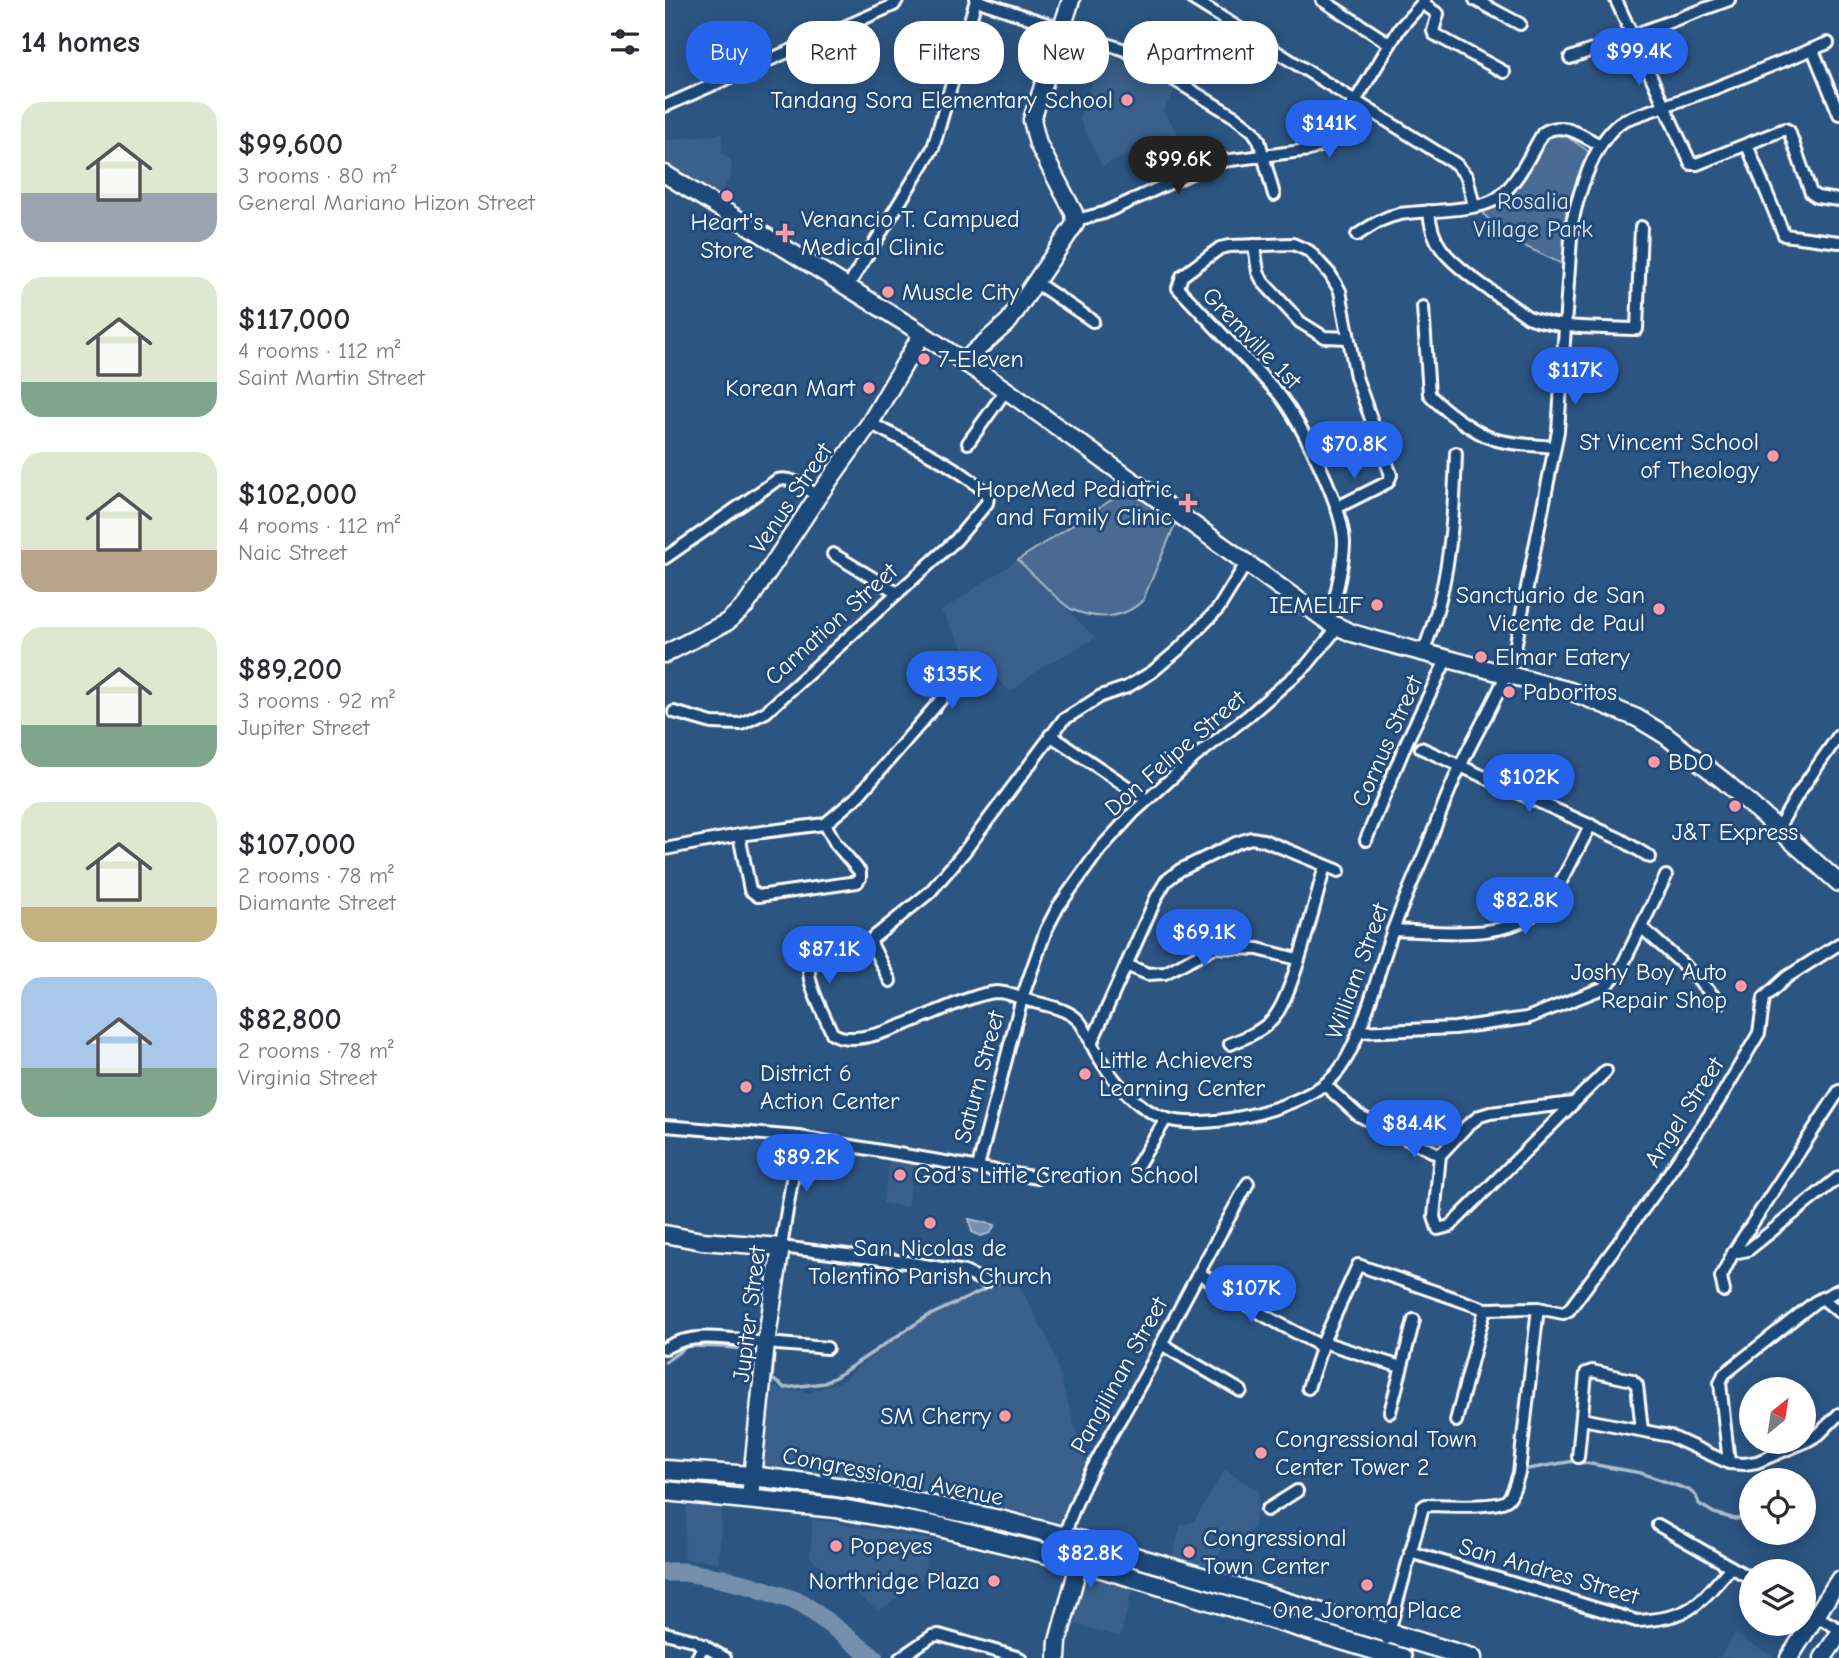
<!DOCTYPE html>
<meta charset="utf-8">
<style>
:root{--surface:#fff;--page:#f7f7f7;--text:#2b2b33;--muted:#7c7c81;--accent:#2563eb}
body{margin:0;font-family:"Comic Neue",sans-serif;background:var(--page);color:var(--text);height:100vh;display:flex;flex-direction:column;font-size:26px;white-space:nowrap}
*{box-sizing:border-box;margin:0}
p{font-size:23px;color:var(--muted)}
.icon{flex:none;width:38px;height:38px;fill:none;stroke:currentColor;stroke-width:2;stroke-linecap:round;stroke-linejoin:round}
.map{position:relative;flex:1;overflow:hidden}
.panel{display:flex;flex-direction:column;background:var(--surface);width:665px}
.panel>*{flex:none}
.hud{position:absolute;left:21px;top:21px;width:665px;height:63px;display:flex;gap:14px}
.needle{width:46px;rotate:30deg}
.buttons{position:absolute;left:1074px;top:1377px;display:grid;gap:14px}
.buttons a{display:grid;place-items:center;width:77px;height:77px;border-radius:50%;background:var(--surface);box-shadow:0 4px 18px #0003;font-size:35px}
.price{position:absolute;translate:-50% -60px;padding:0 16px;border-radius:24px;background:var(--accent);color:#fff;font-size:23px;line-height:46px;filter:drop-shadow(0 2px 4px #0008)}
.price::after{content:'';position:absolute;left:50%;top:42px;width:21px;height:16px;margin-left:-10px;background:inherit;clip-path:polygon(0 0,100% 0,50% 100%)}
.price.on{background:#222;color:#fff}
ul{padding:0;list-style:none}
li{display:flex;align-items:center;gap:21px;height:175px;padding:0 21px}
li span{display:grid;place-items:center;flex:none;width:196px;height:140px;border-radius:21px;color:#555}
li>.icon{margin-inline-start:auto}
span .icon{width:84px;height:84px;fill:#fffc;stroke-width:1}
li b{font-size:30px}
h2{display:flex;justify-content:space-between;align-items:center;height:84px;padding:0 21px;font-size:30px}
.tag{padding:0 24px;border-radius:28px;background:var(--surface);box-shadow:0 4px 18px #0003;font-size:24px;line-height:63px}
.tag.on{background:var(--accent);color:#fff}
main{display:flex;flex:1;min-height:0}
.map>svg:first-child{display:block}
</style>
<main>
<section class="panel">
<h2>14 homes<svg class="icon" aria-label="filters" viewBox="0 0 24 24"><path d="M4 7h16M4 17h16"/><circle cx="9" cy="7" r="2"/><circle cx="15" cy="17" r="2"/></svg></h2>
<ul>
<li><span style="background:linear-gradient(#dfe7d0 65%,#9aa5b1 0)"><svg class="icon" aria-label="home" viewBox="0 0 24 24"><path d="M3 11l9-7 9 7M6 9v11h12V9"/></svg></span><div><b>$99,600</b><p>3 rooms · 80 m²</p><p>General Mariano Hizon Street</p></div></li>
<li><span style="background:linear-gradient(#dfe7d0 75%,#7fa58c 0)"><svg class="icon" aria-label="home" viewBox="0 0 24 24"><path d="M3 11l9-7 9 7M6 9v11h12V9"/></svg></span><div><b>$117,000</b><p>4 rooms · 112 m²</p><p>Saint Martin Street</p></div></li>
<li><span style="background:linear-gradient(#dfe7d0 70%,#b9a48a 0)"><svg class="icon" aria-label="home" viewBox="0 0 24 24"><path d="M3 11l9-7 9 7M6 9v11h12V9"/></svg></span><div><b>$102,000</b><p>4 rooms · 112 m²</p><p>Naic Street</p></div></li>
<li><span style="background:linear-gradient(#dfe7d0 70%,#7fa58c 0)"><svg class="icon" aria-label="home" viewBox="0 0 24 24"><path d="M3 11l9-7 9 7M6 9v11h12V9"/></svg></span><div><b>$89,200</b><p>3 rooms · 92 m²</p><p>Jupiter Street</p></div></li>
<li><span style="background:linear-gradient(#dfe7d0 75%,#c2b280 0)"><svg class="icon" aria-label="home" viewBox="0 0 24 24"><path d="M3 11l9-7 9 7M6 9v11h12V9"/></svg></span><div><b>$107,000</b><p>2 rooms · 78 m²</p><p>Diamante Street</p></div></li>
<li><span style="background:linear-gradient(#a9c7e8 65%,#7fa58c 0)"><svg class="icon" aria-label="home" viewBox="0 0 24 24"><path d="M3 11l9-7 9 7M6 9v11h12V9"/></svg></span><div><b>$82,800</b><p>2 rooms · 78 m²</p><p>Virginia Street</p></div></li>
</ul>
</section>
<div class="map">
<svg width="1174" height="1658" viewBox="0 0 1174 1658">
<rect width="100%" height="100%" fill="#2c5582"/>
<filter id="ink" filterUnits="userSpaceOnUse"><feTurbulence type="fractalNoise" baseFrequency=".0143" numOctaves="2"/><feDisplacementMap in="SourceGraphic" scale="14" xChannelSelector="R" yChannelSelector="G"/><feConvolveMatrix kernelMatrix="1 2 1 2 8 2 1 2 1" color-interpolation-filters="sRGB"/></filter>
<g filter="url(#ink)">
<g fill="#3b618b">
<path d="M438,52L510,90L498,111L513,134L437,166L414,118Z"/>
<path d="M57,134V153L67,161L66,177L50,201L0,168V140Z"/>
<path d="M353,560L431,638L377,667L346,692L298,647L276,611Z"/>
<path d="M225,1159L249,1163L242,1207L218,1203Z"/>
<path d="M350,1278L386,1345L420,1462L395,1523L323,1504L213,1483L98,1469L107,1386L120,1390L145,1392L179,1380L201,1360L264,1318Z"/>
<path d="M560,1470L595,1492L589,1526L580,1538L558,1548L547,1567L507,1557L516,1525L529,1521Z"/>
<path d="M22,1499L57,1501L54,1562L19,1559Z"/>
<path d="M148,1519L265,1540L257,1580L232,1574L242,1592L213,1611L145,1557Z"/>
<path d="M421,1575L468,1588L455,1637L407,1623Z"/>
<path d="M1070,1634L1109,1657V1658H1049L1055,1657Z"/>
</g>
<g fill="#486b92" stroke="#a4b5c8" stroke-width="2">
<path d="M886,133L898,134L926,153L901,209L899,265L839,236L816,211L849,189Z"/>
<path d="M465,488L512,520L478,600C459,620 430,620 406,609C397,605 363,569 353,560Z"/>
</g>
<path fill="#748fad" stroke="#acbcce" stroke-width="2" d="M304,1219L330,1225L325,1233L316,1236L307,1232Z"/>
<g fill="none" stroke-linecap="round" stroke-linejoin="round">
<g stroke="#acbcce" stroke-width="3.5">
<path d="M332,1284L342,1276"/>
<path d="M109,1353L107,1379L120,1388L159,1383L172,1376L261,1317L321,1289"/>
<path d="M0,1362L22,1346L61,1347L96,1351"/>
<path d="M857,1470L909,1461L976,1473L1024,1490L1031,1496L1034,1504L1049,1513L1070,1519L1087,1517"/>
<path d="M1139,1512L1150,1513"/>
</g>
<path stroke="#748fad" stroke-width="19" d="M0,1572H19L54,1578L87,1586L137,1603L209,1658"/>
<g stroke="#fff" stroke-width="16">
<g id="street">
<path d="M311,0L460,50L570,117L588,131L594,140L609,195"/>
<path d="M529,0L791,164L802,177L809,206"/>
<path d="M657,0L725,44"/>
<path d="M810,0L855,24"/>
<path d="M951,0L1026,164H1032L1120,129L1124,131L1146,193L1152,197L1174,200"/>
<path d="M757,3L773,14L768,31L769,34L839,72"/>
<path d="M1148,50L1174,114"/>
<path d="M905,58L1064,0"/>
<path d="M0,106L229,5L232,0"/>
<path d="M1082,145L1119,235L1174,242"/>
<path d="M764,211C765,224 768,237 776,248C791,270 840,300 863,317C897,330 937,327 972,329L976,227"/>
<path d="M411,220L439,213L544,165L558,161L644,150L660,144L672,131L735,28L760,0"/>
<path d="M692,235C706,226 718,217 735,214C760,210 811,212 831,199C852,185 865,154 878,133C898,120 917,136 935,145"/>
<path d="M589,245L593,272L598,282L635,322L659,337L683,338"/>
<path d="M370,282L428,321"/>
<path d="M182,288L268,148L311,0"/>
<path d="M758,307L764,394C778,410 809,432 828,439C847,445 870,445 890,447"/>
<path d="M303,443L341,390"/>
<path d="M168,554L233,593"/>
<path d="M0,558L112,480C128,476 140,488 153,496"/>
<path d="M665,623C669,596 679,569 679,542C678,506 636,422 613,393L513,288L517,276L555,248L564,246L628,244L644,251L665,274L675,291L691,377L726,475L723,482L671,508"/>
<path d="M758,652C784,589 789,520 791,453"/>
<path d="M9,712L47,723L76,724L101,712L291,540L322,503L323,497C306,471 234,439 205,423"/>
<path d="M385,735L482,800"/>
<path d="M756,748L955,839L985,857"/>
<path d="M1113,828L1133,794L1174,735"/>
<path d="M74,835L85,890L93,896L192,882L195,878V872L171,844L160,824"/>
<path d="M701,840L742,741L782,658"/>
<path d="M0,849L74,835L160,824L193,796L305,666"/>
<path d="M976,927L1023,969L1055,1003"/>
<path d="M728,930C773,931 845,943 879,905C899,882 911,851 926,825"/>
<path d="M179,948L145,963C139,980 160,1016 167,1033C200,1056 292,994 332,992C341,992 350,996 358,999C374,1004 399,1007 412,1019C420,1026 425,1041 430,1051C445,1077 471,1110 502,1119C544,1131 640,1108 670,1075C696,1046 713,971 727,933C737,905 749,878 761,850C772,822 782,794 795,767C812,730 834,696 848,658L893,431L907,223C914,191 930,138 959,120L1048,89L1163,43"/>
<path d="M461,965L483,974L500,973L549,947L593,949L632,959"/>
<path d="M225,981L206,943L208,938L265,892L299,852L398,720L436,696L462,687L487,672L513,650L553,609L582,562"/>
<path d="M693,1032L790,1028L862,1018L938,988L954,972L1001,876"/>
<path d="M426,1044L492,896L501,881L515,870L571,843L586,838L598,840L674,871"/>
<path d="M565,1044C580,1038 595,1032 607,1020C628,998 650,900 660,866"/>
<path d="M660,1085L693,1115L775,1155"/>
<path d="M908,1103L825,1113L815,1116L803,1125L775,1155L769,1217L773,1229L785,1226L941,1071"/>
<path d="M0,1126L134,1137L373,1178"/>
<path d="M134,1137L116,1247L241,1262L300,1272L321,1282"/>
<path d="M313,1167L357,998L381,930L393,907L435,849L469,812L530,757L582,717L642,665L673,627"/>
<path d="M471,1168L501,1119"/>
<path d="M1068,1253L1083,1250L1174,1177"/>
<path d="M534,1273L600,1316L656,1346"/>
<path d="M1059,1291L1056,1277L1068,1253L1174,1091"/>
<path d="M1157,1298L1174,1312"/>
<path d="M658,1342L736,1367"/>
<path d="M496,1344L576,1391"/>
<path d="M0,1348C31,1330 68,1340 102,1343C122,1345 142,1346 162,1348"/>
<path d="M643,1388L658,1342L693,1265L820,1309L873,1308L898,1313L904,1310L993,1189L1053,1102L1094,1033L1099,998L1122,977L1174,944"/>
<path d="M725,1412L749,1320"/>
<path d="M917,1419L1005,1436L1064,1463L1079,1464L1092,1462L1142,1441L1154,1434L1174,1414"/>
<path d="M791,1421L820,1309"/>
<path d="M913,1457L921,1373L927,1371L967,1380L972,1385L977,1430"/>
<path d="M1064,1463L1055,1383L1059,1374L1150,1302L1174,1290"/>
<path d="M602,1510L632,1491"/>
<path d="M993,1525L1087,1579"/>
<path d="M745,1552L972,1621C1026,1618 1032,1606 1066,1567"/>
<path d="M394,1556C412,1478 457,1423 492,1353C520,1296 552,1240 583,1183"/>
<path d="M1139,1609L1174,1629"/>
<path d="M0,1633L28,1640L60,1658"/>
<path d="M722,1639L758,1507L761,1505C776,1505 834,1509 843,1499C849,1493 851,1481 854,1473L873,1308"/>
<path d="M32,1658L39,1645"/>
<path d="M235,1658L267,1636L274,1635L355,1658"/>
</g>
</g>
<g stroke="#fff" stroke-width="21">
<g id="secondary">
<path d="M0,174L247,327L341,390L665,623L687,633L707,639L905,691L972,718L1000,735L1059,781L1174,883"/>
<path d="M300,363L309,352L344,321L410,224L409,213L373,144L367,120L406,0"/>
<path d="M0,654L62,622L81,605L153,496L205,423L257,334"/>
<path d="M0,1234L37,1241L116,1247L101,1343L85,1498"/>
<path d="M392,1658L393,1641L420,1542"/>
<path d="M1124,1658L1174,1580"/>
<path d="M1158,1658L1174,1634"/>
</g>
</g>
<g stroke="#fff" stroke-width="23">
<g id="primary">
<path d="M0,1470L87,1476L187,1489L335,1520L420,1542L807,1658"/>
<path d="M0,1491L171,1508L275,1527L426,1565L737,1658"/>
</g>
</g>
<use href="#street" stroke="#1f4a7a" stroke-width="10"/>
<use href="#secondary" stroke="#1f4a7a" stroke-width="16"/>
<use href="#primary" stroke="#1f4a7a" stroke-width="18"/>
</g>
</g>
<g fill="#ff9aa2" stroke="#1f4a7a" stroke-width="2.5">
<circle cx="462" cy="100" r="7"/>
<circle cx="62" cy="196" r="7"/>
<path d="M116.5 222.5h7v7h7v7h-7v7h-7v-7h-7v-7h7z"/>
<circle cx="223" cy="292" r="7"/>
<circle cx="259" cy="359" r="7"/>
<circle cx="204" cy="388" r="7"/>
<circle cx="1108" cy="456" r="7"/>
<path d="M519.5 492.5h7v7h7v7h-7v7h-7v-7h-7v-7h7z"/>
<circle cx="712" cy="605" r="7"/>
<circle cx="994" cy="609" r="7"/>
<circle cx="816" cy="657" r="7"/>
<circle cx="844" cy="692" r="7"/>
<circle cx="989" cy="762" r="7"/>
<circle cx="1070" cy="806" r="7"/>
<circle cx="1076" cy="986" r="7"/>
<circle cx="420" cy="1074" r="7"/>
<circle cx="81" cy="1087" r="7"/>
<circle cx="235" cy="1175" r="7"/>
<circle cx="265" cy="1223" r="7"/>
<circle cx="340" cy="1416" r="7"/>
<circle cx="596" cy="1453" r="7"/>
<circle cx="171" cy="1546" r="7"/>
<circle cx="524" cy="1552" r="7"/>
<circle cx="329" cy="1581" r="7"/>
<circle cx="702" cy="1585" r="7"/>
</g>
<g text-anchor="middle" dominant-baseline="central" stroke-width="6" stroke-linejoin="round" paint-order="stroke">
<g font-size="24" fill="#fff" stroke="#1f4a7a" text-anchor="start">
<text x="448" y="100" text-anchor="end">Tandang Sora Elementary School</text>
<text x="136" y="219">Venancio T. Campued<tspan x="136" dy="28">Medical Clinic</tspan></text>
<text x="62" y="222" text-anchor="middle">Heart's<tspan x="62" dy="28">Store</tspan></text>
<text x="237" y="292">Muscle City</text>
<text x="273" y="359">7-Eleven</text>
<text x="190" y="388" text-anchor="end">Korean Mart</text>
<text x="1094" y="442" text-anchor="end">St Vincent School<tspan x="1094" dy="28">of Theology</tspan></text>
<text x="507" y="489" text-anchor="end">HopeMed Pediatric<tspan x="507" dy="28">and Family Clinic</tspan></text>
<text x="980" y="595" text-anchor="end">Sanctuario de San<tspan x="980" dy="28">Vicente de Paul</tspan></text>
<text x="698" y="605" text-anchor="end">IEMELIF</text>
<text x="830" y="657">Elmar Eatery</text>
<text x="858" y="692">Paboritos</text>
<text x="1003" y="762">BDO</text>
<text x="1070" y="832" text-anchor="middle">J&amp;T Express</text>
<text x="1062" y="972" text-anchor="end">Joshy Boy Auto<tspan x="1062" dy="28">Repair Shop</tspan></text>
<text x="434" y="1060">Little Achievers<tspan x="434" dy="28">Learning Center</tspan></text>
<text x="95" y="1073">District 6<tspan x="95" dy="28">Action Center</tspan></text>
<text x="249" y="1175">God's Little Creation School</text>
<text x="265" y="1248" text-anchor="middle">San Nicolas de<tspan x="265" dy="28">Tolentino Parish Church</tspan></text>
<text x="326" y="1416" text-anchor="end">SM Cherry</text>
<text x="610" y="1439">Congressional Town<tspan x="610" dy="28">Center Tower 2</tspan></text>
<text x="538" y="1538">Congressional<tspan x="538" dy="28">Town Center</tspan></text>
<text x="185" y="1546">Popeyes</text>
<text x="315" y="1581" text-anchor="end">Northridge Plaza</text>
<text x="702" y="1610" text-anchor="middle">One Joroma Place</text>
</g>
<g font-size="24" fill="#dae1e9" stroke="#1f4a7a">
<text x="868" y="201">Rosalia<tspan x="868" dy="28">Village Park</tspan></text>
</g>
<g font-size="24" fill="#fff" stroke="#1f4a7a">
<text transform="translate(587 338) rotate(46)">Gremville 1st</text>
<text transform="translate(126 498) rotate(-56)">Venus Street</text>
<text transform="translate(166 624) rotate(-42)">Carnation Street</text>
<text transform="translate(722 741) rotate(-66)">Cornus Street</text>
<text transform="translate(510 753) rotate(-41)">Don Felipe Street</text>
<text transform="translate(692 971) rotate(-70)">William Street</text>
<text transform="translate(314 1077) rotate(-75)">Saturn Street</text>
<text transform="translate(1019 1112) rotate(-57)">Angel Street</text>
<text transform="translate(84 1314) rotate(-83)">Jupiter Street</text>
<text transform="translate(454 1375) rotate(-61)">Pangilinan Street</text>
<text transform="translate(228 1476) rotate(11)">Congressional Avenue</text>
<text transform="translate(884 1571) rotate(16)">San Andres Street</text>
</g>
</g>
</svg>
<div class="buttons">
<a><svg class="needle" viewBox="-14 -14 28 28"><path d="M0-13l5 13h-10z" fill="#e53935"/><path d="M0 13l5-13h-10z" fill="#7c7c81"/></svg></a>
<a><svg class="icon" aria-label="locate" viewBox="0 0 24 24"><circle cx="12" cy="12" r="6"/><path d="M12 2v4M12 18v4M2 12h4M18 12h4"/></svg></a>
<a><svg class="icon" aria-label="layers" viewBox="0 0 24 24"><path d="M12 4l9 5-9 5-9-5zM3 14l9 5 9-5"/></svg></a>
</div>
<b class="price" style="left:974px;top:88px">$99.4K</b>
<b class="price" style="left:664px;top:160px">$141K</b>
<b class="price on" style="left:513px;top:196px">$99.6K</b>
<b class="price" style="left:910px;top:407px">$117K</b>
<b class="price" style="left:689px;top:481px">$70.8K</b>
<b class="price" style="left:287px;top:711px">$135K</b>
<b class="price" style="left:864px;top:814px">$102K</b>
<b class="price" style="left:860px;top:937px">$82.8K</b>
<b class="price" style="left:539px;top:969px">$69.1K</b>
<b class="price" style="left:164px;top:986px">$87.1K</b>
<b class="price" style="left:749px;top:1160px">$84.4K</b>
<b class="price" style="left:141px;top:1194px">$89.2K</b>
<b class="price" style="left:586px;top:1325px">$107K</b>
<b class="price" style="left:425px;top:1590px">$82.8K</b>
<div class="hud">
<a class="tag on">Buy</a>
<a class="tag">Rent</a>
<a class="tag">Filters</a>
<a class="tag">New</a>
<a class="tag">Apartment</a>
</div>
</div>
</main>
